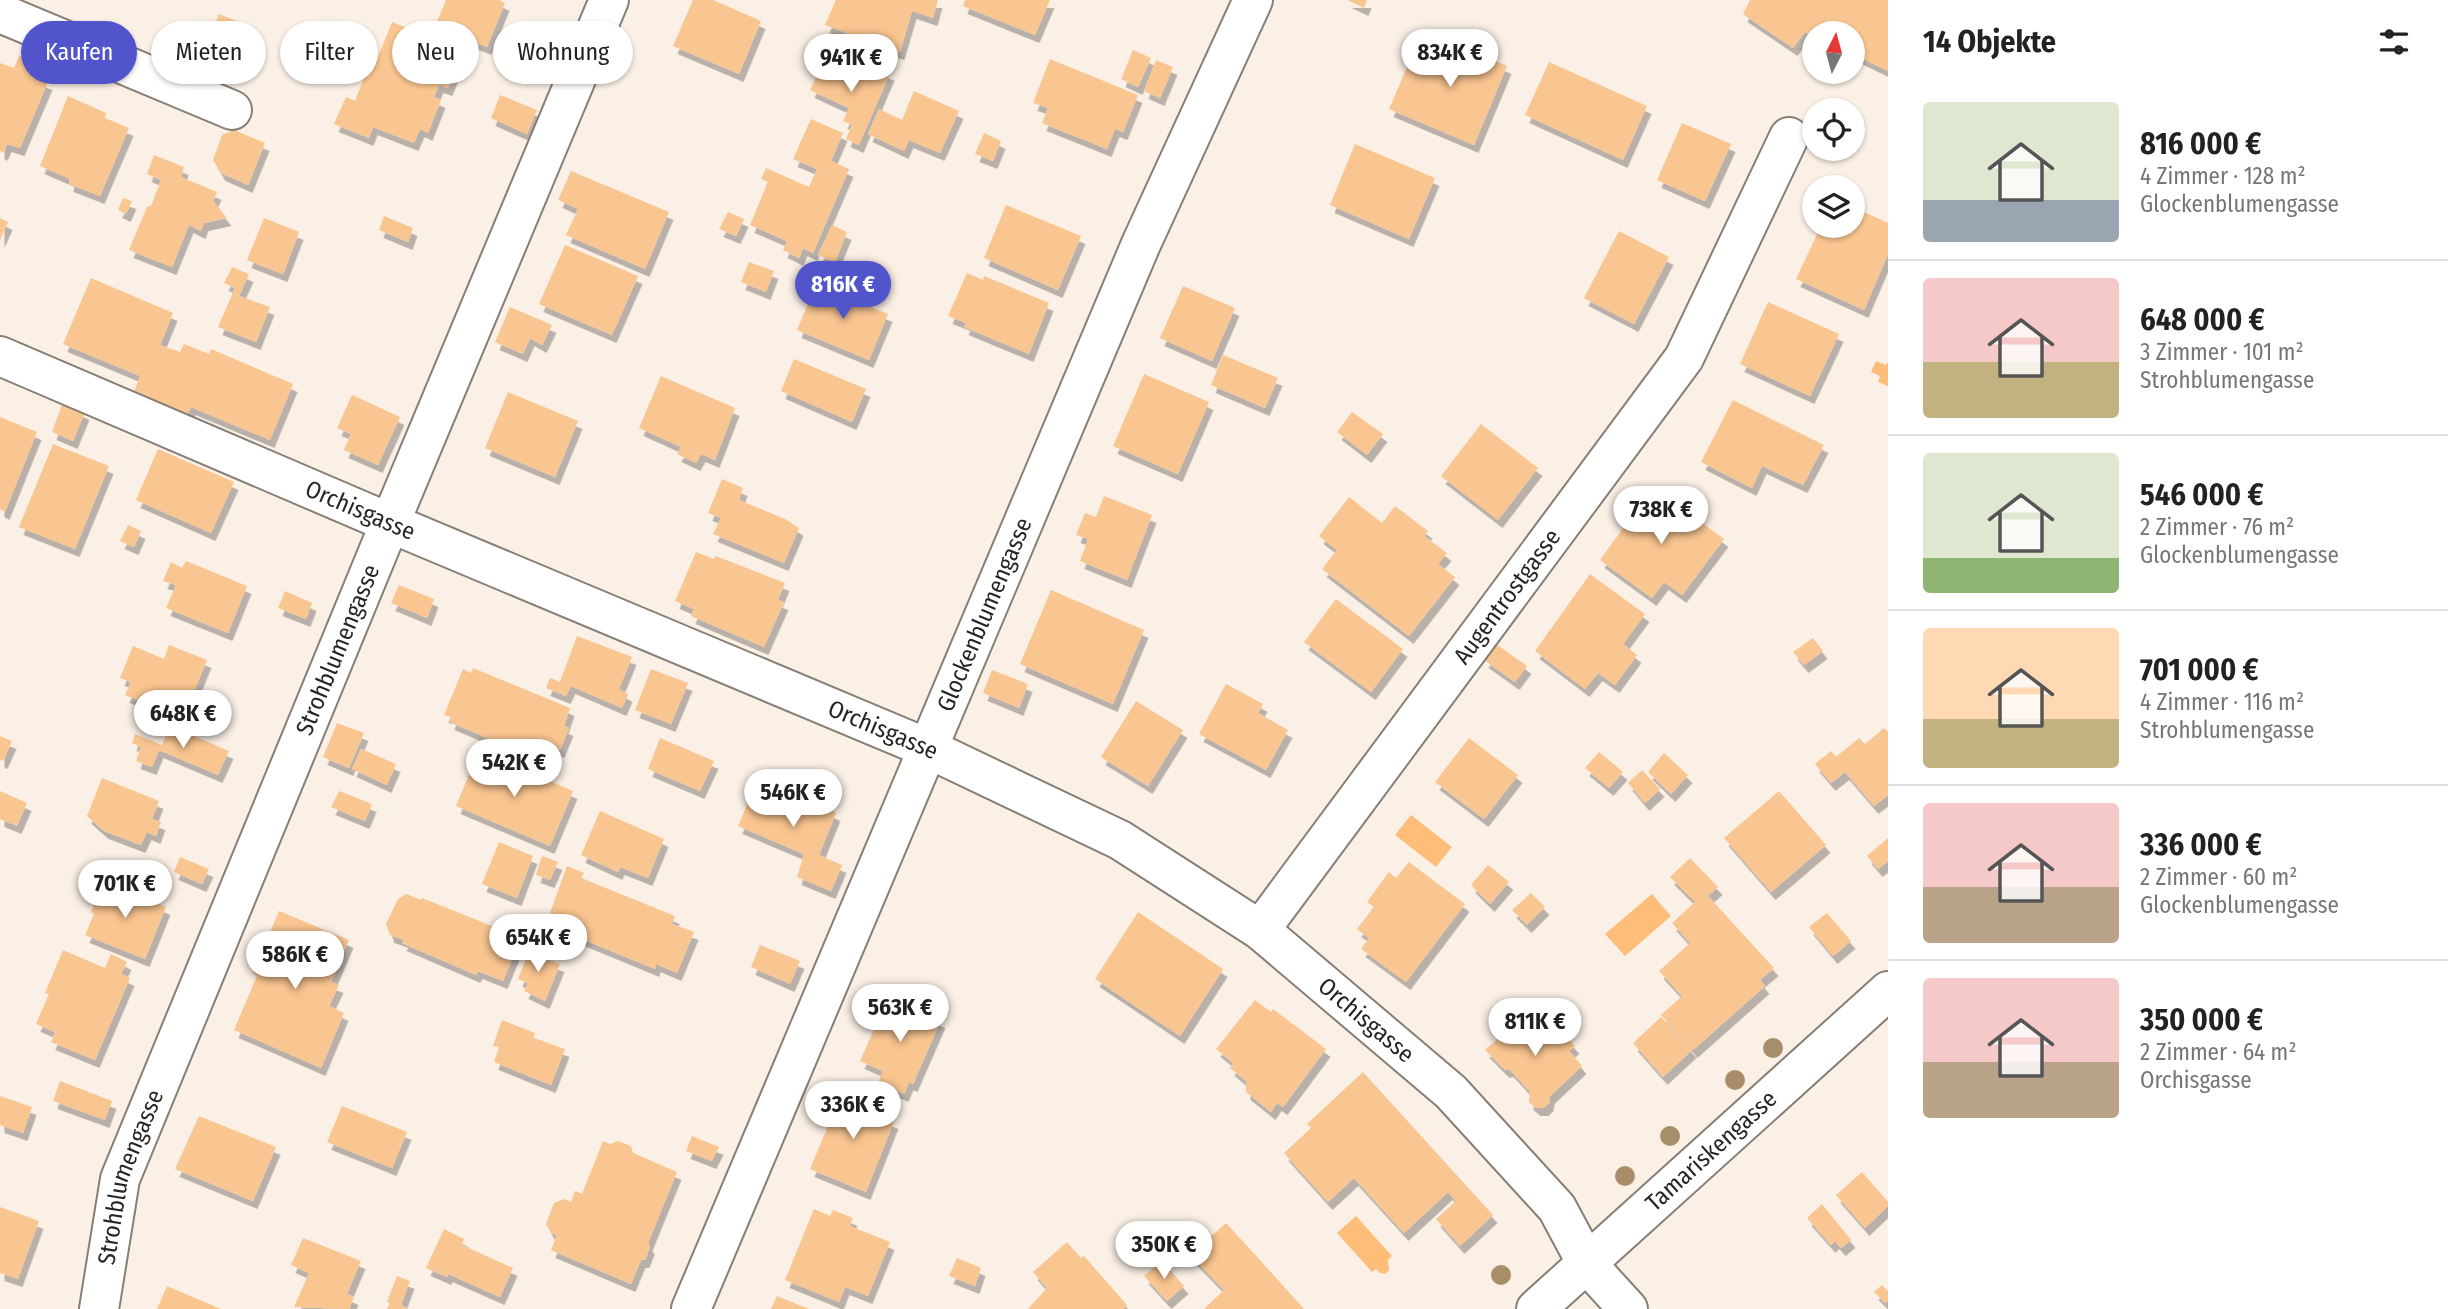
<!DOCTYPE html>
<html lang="de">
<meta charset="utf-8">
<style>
:root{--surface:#fff;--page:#f2f2f2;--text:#222;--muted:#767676;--line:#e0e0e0;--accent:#5154cb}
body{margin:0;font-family:"Fira Sans Condensed",sans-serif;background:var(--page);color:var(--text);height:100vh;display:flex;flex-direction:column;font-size:26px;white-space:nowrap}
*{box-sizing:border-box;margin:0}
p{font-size:23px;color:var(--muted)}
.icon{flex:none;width:38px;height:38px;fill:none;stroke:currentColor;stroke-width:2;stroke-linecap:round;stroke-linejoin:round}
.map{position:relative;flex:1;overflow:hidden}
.details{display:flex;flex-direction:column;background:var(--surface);width:560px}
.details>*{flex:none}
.guide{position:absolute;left:21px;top:21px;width:665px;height:63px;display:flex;gap:14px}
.needle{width:46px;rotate:6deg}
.buttons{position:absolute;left:1802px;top:21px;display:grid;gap:14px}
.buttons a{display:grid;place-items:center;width:63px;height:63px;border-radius:50%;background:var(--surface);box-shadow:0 2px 5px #0004;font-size:35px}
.price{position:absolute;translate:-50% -60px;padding:0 16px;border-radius:24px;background:#fff;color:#222;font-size:23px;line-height:46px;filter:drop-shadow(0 2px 4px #0008)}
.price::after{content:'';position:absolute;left:50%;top:42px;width:21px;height:16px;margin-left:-10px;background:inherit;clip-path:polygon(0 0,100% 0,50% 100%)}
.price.current{background:var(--accent);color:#fff}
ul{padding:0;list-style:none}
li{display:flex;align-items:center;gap:21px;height:175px;padding:0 35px}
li+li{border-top:2px solid var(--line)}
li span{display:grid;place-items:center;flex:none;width:196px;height:140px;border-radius:7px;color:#555}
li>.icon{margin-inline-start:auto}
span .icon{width:84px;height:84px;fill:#fffc;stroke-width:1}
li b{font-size:30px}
h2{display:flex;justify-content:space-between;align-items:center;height:84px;padding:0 35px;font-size:30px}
.chip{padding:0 24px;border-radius:32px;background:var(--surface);box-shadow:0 2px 5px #0004;font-size:24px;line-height:63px}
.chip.current{background:var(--accent);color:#fff}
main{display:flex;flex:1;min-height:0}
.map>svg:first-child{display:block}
</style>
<main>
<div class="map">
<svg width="1888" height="1309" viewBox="0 0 1888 1309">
<defs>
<filter id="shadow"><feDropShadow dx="4.5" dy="8" stdDeviation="0" flood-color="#0004"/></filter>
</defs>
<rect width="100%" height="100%" fill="#fbf0e6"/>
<g fill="#febd79">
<path d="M1876,361L1886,365L1888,362V386L1878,382L1880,376L1871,372Z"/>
<path d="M1411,815L1452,847L1436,867L1395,835Z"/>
<path d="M1652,894L1671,916L1625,956L1605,934Z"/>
<path d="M1356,1216L1392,1256L1388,1260L1389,1270L1385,1274L1380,1273L1376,1269L1372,1272L1337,1233Z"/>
</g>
<g fill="#f9c590" filter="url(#shadow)">
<path d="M446,0H499L505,3L487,47L444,30L445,26L437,22Z"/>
<path d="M693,0H713L761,21L739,74L673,46Z"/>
<path d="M836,0H938L933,18L912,11L900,52L883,47L881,53L860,46L863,39L825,25Z"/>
<path d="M965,0H1050L1035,35L963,6Z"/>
<path d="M1347,0H1367L1364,8Z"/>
<path d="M1750,0H1888V71L1853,54V33H1815V36L1805,32L1793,48L1743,14Z"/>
<path d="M219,14L244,24L231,59L205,49Z"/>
<path d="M392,22L454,47L447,65L456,68L448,88L439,85L434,97L441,100L428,133L420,129L414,143L373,127L369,138L334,124L346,97L355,101L367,70L372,72Z"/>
<path d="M1434,36L1460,47L1463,39L1480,46L1477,53L1507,66L1474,145L1389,109L1408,65L1420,70Z"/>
<path d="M1133,50L1151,58L1138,87L1121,79Z"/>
<path d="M19,56L43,65L37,78L48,82L20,148L7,144L3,153L0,151V63L14,68Z"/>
<path d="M825,58L874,80L878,68L890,73L859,145L846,139L852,125L843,121L849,108L810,90Z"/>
<path d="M1050,59L1138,95L1123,132L1115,129L1107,149L1042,123L1048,108L1033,103Z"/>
<path d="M1156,60L1173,67L1160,98L1144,91Z"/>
<path d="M1549,62L1647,106L1623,160L1525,115Z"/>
<path d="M914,91L959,111L940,153L909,140L904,151L868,134L879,109L902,120Z"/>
<path d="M500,95L537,110L527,134L491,118Z"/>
<path d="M68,96L106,113L105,118L129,128L100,196L69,184L70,179L40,166Z"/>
<path d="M811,119L843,133L831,161L849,169L813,253L803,248L799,258L783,250L787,241L750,225L768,182L761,179L766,168L809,187L817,169L793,159Z"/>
<path d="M1682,123L1731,144L1705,201L1657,180Z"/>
<path d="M234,130L265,143L248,185L221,173L213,160L222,135Z"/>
<path d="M984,133L1001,141L993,161L975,154Z"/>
<path d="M1355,144L1435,178L1409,239L1330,205Z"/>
<path d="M154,155L184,167L181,177L217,192L213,201L227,218L204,223L201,231L189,225L172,267L129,250L147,207L151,206L161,180L147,174Z"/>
<path d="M571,171L669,212L645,269L566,235L578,209L558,200Z"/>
<path d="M123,198L132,201L126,214L118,210Z"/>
<path d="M1006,205L1081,236L1058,290L984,258Z"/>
<path d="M1853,207L1888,223V254L1864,310L1796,279L1821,226H1853Z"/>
<path d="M728,212L744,219L736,236L719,229Z"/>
<path d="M384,216L413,228L408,242L379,230Z"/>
<path d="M0,218L8,222L0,240Z"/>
<path d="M264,218L299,232L283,274L247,260Z"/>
<path d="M832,225L847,232L835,262L818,255Z"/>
<path d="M1619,231L1669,257L1634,324L1584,298Z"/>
<path d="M565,245L638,276L612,335L539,304Z"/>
<path d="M749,262L774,271L766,292L741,282Z"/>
<path d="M232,267L249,274L239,296L270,307L256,342L218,327L235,288L224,283Z"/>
<path d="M808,273L816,277L810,290L802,286Z"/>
<path d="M967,273L983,280L984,276L1049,303L1029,354L964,327L966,323L948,316Z"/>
<path d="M91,278L173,313L160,345L180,352L184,344L209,354L211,349L293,384L270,440L191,407L186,417L133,394L140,376L63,344Z"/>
<path d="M816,285L840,294L842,290L868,300L866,305L888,314L869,360L797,330Z"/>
<path d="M1183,286L1235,308L1212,361L1160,338Z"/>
<path d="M1768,302L1839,334L1810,396L1740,364Z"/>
<path d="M510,307L552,325L542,345L530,338L523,354L495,342Z"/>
<path d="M1223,355L1278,378L1265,408L1211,385Z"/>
<path d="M794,359L866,389L852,422L781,391Z"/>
<path d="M1144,374L1209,402L1178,474L1113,446Z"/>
<path d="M661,376L735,408L715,460L701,454L696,463L677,454L681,447L639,428Z"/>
<path d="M508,392L578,421L555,477L485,448Z"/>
<path d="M352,395L400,417L378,465L344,450L351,434L337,428Z"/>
<path d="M1733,400L1824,445L1803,485L1762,466L1752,488L1701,462Z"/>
<path d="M63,402L85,412L73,441L52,432Z"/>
<path d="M1352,412L1383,434L1367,455L1337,432Z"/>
<path d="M0,417L37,432L5,512L0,509Z"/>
<path d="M1481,424L1538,468L1498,520L1441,476Z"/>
<path d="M53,444L109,466L75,549L19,527Z"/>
<path d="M158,449L234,482L211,533L136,500Z"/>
<path d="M722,479L743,488L739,500L785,519L799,528L784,563L713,534L721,518L708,513Z"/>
<path d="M1653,487L1724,539L1682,595L1664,582L1652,598L1600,560Z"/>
<path d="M1104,496L1152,515L1127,580L1080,561L1088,539L1076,535L1085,513L1096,517Z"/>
<path d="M1349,497L1382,523L1395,506L1428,531L1424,536L1447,553L1438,564L1455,577L1409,636L1322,569L1337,550L1319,536Z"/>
<path d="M128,525L141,531L134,547L120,541Z"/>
<path d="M696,552L714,559L716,556L785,583L778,600L784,602L764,647L691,616L694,609L675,601Z"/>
<path d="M186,561L247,586L228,633L166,608L176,585L163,581L171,562L182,568Z"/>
<path d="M1590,574L1645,614L1623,644L1637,655L1615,685L1598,673L1585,689L1535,651Z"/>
<path d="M399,585L434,599L427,618L391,603Z"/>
<path d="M1051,590L1144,630L1113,704L1020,664Z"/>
<path d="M285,591L312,603L306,619L278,608Z"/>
<path d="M1336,599L1403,649L1371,692L1304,642Z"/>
<path d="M577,636L632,657L619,689L628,694L622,708L571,686L566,696L546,688L550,678L560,682Z"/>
<path d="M1813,638L1823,651L1804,665L1793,652Z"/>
<path d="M1496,644L1527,666L1515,682L1484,660Z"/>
<path d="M169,645L207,660L183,718L125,695L131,682L120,678L133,646L164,659Z"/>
<path d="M473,668L570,708L564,726L569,728L560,750L554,748L548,764L450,722L452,717L444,715L463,669L471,673Z"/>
<path d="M651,669L688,683L671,724L635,710Z"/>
<path d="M992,670L1028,684L1019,708L983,693Z"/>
<path d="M1226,684L1263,704L1258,713L1288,730L1266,770L1199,734Z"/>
<path d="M1136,701L1183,730L1148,786L1101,757Z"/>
<path d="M337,723L364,733L349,768L323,757Z"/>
<path d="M170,726L229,751L218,775L159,750L152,767L136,761L141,747L132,743L135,734L162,745Z"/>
<path d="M1884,728L1888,732V795L1874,806L1845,772L1831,783L1815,764L1831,751L1836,757L1859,738L1865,744Z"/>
<path d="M0,736L12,741L3,761L0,760Z"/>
<path d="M660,738L714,761L700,791L648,769Z"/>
<path d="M1469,738L1518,775L1484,819L1435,782Z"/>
<path d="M361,749L396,764L387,785L352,769Z"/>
<path d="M479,751L573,791L550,846L456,806Z"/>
<path d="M1599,752L1623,772L1609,788L1585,768Z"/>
<path d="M1664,753L1688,775L1671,794L1648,772Z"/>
<path d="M1642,770L1660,789L1645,803L1628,783Z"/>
<path d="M102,778L159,801L152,819L161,822L156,836L147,832L141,845L104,831L87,816Z"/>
<path d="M758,779L836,813L819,855L842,865L831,891L797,877L804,854L738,826Z"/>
<path d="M0,791L27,803L17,826L0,819Z"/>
<path d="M339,791L372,804L365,821L331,807Z"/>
<path d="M1779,791L1826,845L1771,892L1724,838Z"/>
<path d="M600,811L664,839L648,878L620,867L618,872L581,855Z"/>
<path d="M1888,838V861L1878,869L1867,856Z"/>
<path d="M499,842L533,856L517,898L482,884Z"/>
<path d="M542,856L558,862L550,880L536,875Z"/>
<path d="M180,857L209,869L202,884L174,872Z"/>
<path d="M1690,858L1718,887L1708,896L1774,968L1760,980L1765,986L1693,1050L1661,1015L1682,996L1659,971L1690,943L1672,923L1695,902L1670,877Z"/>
<path d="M1409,862L1465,904L1406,982L1361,949L1369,938L1357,929L1374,907L1367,902L1389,872L1396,878Z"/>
<path d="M1488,865L1509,882L1490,904L1471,885Z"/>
<path d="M567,866L584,873L581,878L675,916L672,924L694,932L677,973L656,964L655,969L553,927L557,916L550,913Z"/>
<path d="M103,881L166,907L145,959L85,935L94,914L91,912Z"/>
<path d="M1531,893L1545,907L1527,925L1512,910Z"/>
<path d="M406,894L421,900L422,898L497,928L494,935L518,945L503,981L478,971L476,975L402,943L404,940L390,935L386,924L398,899Z"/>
<path d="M279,911L349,940L331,982L339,985L329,1006L344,1013L321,1068L234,1030L257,976L253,973Z"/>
<path d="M1138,912L1223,969L1180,1036L1095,979Z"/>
<path d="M1827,913L1851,941L1833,956L1809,927Z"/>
<path d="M760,945L800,961L790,984L751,967Z"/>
<path d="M530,948L542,952L540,957L560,964L545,1001L524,991L528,983L518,979Z"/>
<path d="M63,950L105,968L111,954L127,962L121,974L130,978L95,1060L51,1042L55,1032L36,1024L49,994L45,993Z"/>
<path d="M888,998L941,1020L913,1084L909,1082L904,1094L878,1083L883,1071L860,1061Z"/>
<path d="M1255,1000L1271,1012L1273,1009L1326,1049L1283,1107L1277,1103L1271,1112L1246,1092V1081L1230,1068L1233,1063L1216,1049Z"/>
<path d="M1531,1009L1560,1041L1566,1036L1575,1046L1569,1051L1582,1066L1550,1096L1549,1103L1544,1108H1536L1529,1102L1530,1092L1509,1069L1505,1070L1485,1050Z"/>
<path d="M1661,1017L1692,1050L1663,1077L1633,1043Z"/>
<path d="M502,1020L535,1033L534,1038L565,1049L551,1085L494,1062L499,1047L493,1046Z"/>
<path d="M1363,1072L1493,1215L1460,1246L1436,1219L1456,1201L1448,1192L1404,1233L1354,1178L1328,1202L1284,1153L1311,1128L1307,1124Z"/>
<path d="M60,1081L112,1101L105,1120L53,1101Z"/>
<path d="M849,1089L885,1104L880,1116L894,1121L866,1192L810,1169L839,1100L844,1101Z"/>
<path d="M0,1096L32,1107L23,1133L0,1125Z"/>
<path d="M342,1106L407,1132L392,1168L327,1142Z"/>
<path d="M199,1116L276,1147L253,1201L175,1169Z"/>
<path d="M692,1136L719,1147L712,1161L686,1151Z"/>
<path d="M603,1141L610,1144L618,1141L631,1146L633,1153L677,1172L648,1243L650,1247L645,1260H641L631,1284L551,1250L557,1235L551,1233L546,1224L554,1203L564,1199L571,1202L575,1191L582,1194Z"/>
<path d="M1862,1172L1888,1202V1206L1865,1228L1836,1195Z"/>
<path d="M1822,1204L1851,1240L1841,1248L1835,1241L1831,1245L1807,1218Z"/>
<path d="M0,1207L39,1221L18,1279L0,1273Z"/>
<path d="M814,1209L830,1216L833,1210L853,1218L850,1226L890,1242L868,1296L845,1287L839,1302L785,1280Z"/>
<path d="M1226,1223L1259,1259L1304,1309H1204L1224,1290L1190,1255Z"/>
<path d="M444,1229L464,1239L462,1245L513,1268L500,1297L448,1274L447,1277L426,1268Z"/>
<path d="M303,1238L361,1261L347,1294L354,1297L349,1309L294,1307L309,1273L291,1265Z"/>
<path d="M1067,1242L1081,1258L1084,1256L1127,1305L1123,1309H1028L1047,1288L1033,1272Z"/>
<path d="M957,1258L981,1268L975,1286L949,1276Z"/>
<path d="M1162,1261L1184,1286L1167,1301L1144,1276Z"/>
<path d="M397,1276L410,1281L401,1305L409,1309H387L390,1303L387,1302Z"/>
<path d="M1882,1285L1888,1291V1301L1885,1303L1874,1292Z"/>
<path d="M167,1286L221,1309H157Z"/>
<path d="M777,1296L809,1309H771Z"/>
</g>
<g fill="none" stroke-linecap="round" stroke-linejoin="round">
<g stroke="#877e75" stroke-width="42">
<g id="minor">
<path d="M0,13L232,110"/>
<path id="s1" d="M0,356L390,523L927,748L1120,840L1260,930L1451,1092L1557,1208L1587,1264L1628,1309"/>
<path id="s2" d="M1260,930L1684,358L1789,137"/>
<path id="s3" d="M99,1309L120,1179L390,523L609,0"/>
<path id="s4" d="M691,1309L1141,244L1253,0"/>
<path id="s5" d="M1536,1309L1888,991"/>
</g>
</g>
<use href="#minor" stroke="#fff" stroke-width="38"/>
</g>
<g fill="#a88d69">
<circle cx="1773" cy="1048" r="10"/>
<circle cx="1735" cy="1080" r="10"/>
<circle cx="1670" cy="1136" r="10"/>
<circle cx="1625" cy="1176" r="10"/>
<circle cx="1501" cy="1275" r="10"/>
</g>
<g text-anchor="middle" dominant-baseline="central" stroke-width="6" stroke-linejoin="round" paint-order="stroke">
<g font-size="24" fill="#282521" stroke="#fbf0e6">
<text stroke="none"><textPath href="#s1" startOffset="392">Orchisgasse</textPath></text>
<text stroke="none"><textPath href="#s2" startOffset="415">Augentrostgasse</textPath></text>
<text stroke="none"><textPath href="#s4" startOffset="754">Glockenblumengasse</textPath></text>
<text stroke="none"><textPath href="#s3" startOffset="704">Strohblumengasse</textPath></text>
<text stroke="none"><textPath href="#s1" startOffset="959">Orchisgasse</textPath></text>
<text stroke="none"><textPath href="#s1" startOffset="1526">Orchisgasse</textPath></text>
<text stroke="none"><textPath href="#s5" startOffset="236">Tamariskengasse</textPath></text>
<text stroke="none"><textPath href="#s3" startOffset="136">Strohblumengasse</textPath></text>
</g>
</g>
</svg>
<div class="buttons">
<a><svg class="needle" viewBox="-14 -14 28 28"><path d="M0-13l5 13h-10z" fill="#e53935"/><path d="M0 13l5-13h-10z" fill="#767676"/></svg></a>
<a><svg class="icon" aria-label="locate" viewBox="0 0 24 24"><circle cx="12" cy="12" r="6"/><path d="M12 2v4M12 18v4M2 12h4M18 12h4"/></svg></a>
<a><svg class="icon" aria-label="layers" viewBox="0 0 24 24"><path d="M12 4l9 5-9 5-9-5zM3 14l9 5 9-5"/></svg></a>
</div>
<b class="price" style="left:1450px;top:89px">834K €</b>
<b class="price" style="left:851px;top:94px">941K €</b>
<b class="price current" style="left:843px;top:321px">816K €</b>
<b class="price" style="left:1661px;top:546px">738K €</b>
<b class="price" style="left:183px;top:750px">648K €</b>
<b class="price" style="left:514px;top:799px">542K €</b>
<b class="price" style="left:793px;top:829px">546K €</b>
<b class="price" style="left:125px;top:920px">701K €</b>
<b class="price" style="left:538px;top:974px">654K €</b>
<b class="price" style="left:295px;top:991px">586K €</b>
<b class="price" style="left:900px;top:1044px">563K €</b>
<b class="price" style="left:1535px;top:1058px">811K €</b>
<b class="price" style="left:853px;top:1141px">336K €</b>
<b class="price" style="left:1164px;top:1281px">350K €</b>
<div class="guide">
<a class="chip current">Kaufen</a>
<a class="chip">Mieten</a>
<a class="chip">Filter</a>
<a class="chip">Neu</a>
<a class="chip">Wohnung</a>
</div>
</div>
<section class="details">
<h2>14 Objekte<svg class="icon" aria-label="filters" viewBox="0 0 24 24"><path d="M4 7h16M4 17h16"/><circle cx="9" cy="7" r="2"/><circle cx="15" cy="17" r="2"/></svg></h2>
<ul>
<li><span style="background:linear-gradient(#dfe7d0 70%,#9aa5b1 0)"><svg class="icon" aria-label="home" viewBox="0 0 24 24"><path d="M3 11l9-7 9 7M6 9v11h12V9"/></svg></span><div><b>816 000 €</b><p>4 Zimmer · 128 m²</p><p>Glockenblumengasse</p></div></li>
<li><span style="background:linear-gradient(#f6c9c9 60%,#c2b280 0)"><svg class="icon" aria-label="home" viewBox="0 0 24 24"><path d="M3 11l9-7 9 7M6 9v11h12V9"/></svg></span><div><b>648 000 €</b><p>3 Zimmer · 101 m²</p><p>Strohblumengasse</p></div></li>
<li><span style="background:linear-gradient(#dfe7d0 75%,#8fb573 0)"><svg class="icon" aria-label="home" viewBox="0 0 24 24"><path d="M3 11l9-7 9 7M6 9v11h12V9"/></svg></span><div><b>546 000 €</b><p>2 Zimmer · 76 m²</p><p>Glockenblumengasse</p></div></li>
<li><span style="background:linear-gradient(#ffd9b3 65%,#c2b280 0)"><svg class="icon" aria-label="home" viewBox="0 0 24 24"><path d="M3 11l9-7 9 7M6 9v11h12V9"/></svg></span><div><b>701 000 €</b><p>4 Zimmer · 116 m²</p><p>Strohblumengasse</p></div></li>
<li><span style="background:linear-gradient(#f6c9c9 60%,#b9a48a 0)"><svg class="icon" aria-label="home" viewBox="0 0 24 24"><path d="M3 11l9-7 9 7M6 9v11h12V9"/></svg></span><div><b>336 000 €</b><p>2 Zimmer · 60 m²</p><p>Glockenblumengasse</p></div></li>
<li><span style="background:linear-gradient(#f6c9c9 60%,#b9a48a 0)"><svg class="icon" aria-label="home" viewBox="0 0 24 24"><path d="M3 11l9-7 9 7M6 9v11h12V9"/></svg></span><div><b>350 000 €</b><p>2 Zimmer · 64 m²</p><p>Orchisgasse</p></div></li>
</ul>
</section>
</main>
